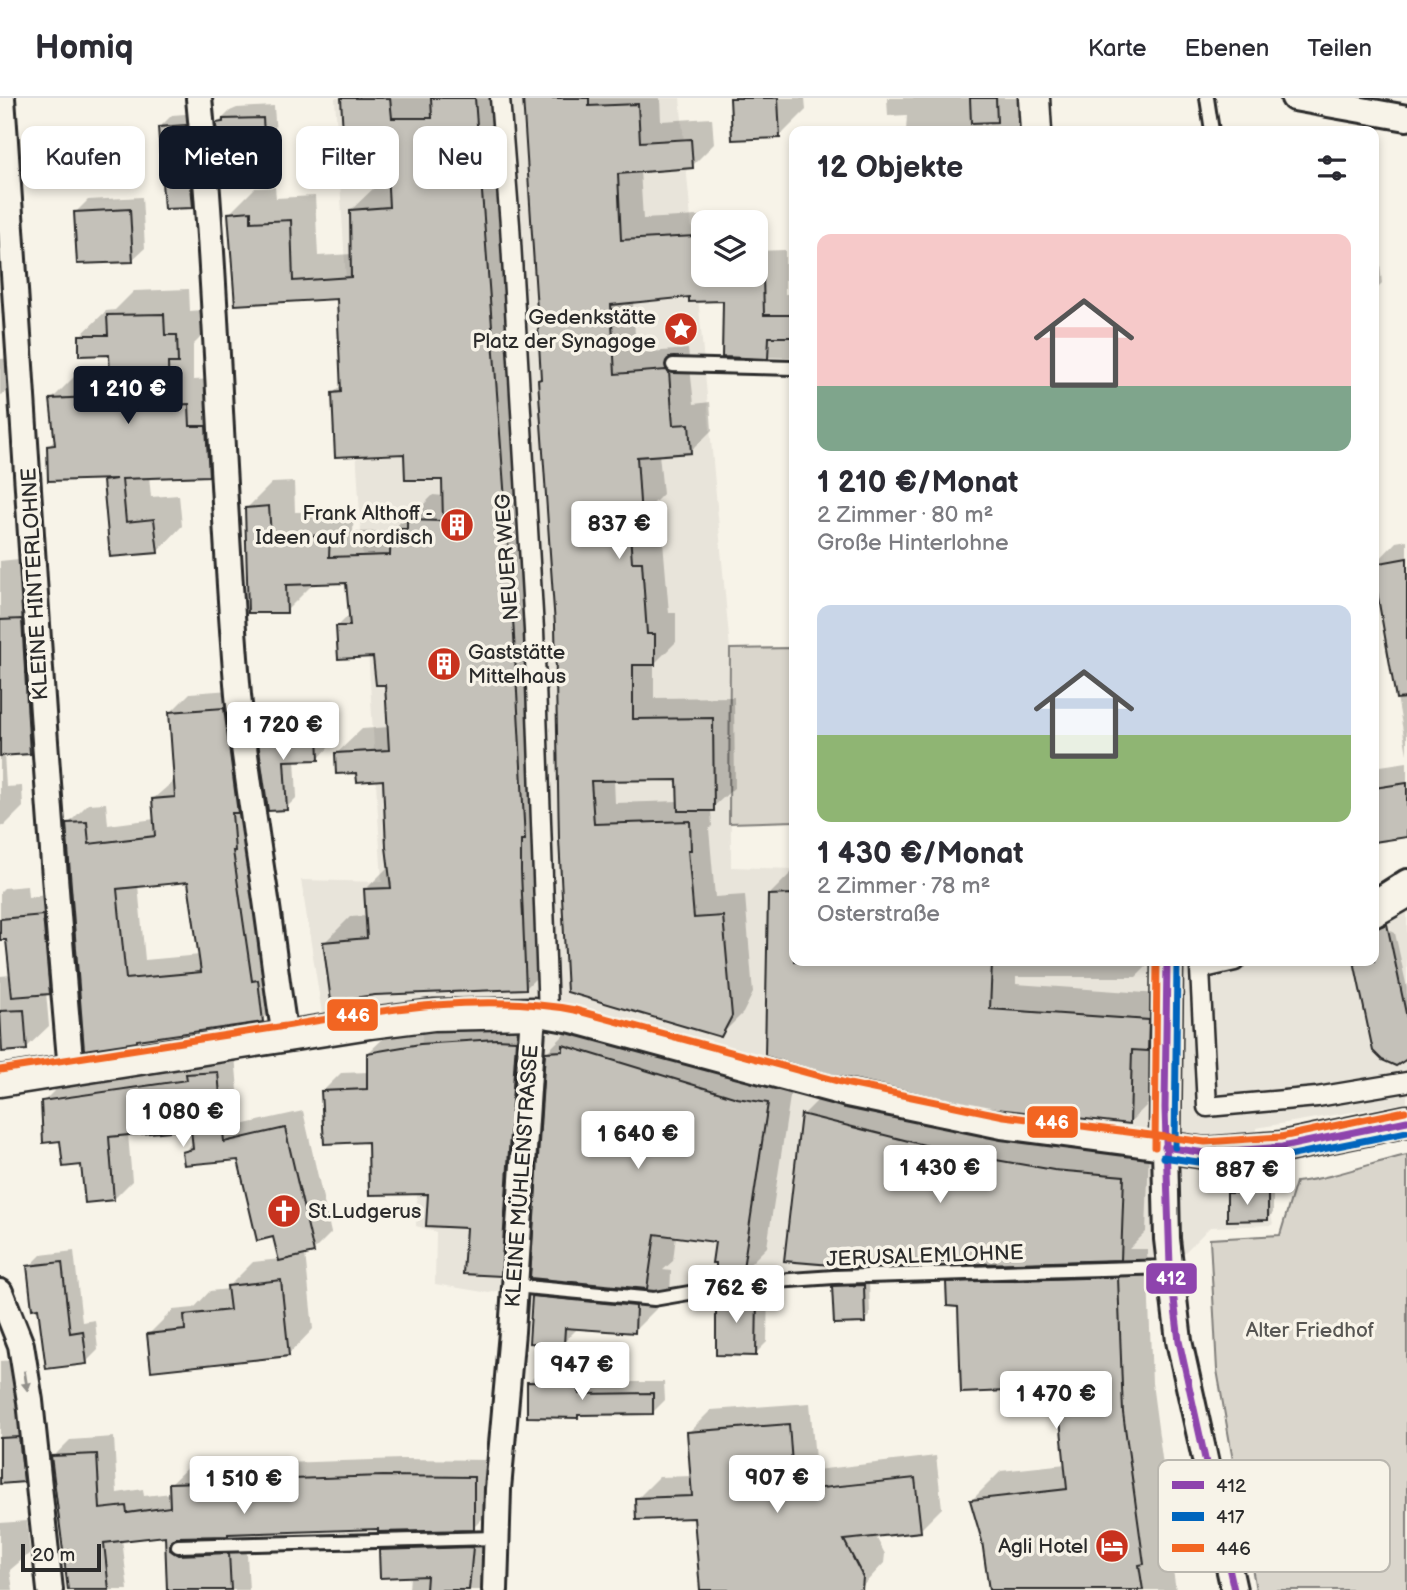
<!DOCTYPE html>
<html lang="de">
<meta charset="utf-8">
<style>
:root{--surface:#fff;--page:#f2f2f3;--text:#2b2b33;--muted:#7c7c81;--line:#e1e1e2;--accent:#111827}
body{margin:0;font-family:"Balsamiq Sans",sans-serif;background:var(--page);color:var(--text);height:100vh;display:flex;flex-direction:column;font-size:26px;white-space:nowrap}
*{box-sizing:border-box;margin:0}
p{font-size:23px;color:var(--muted)}
.icon{flex:none;width:38px;height:38px;fill:none;stroke:currentColor;stroke-width:2;stroke-linecap:round;stroke-linejoin:round}
.map{position:relative;flex:1;overflow:hidden}
.side{position:absolute;left:789px;top:28px;width:590px;height:840px;display:flex;flex-direction:column;background:var(--surface);border-radius:14px;box-shadow:0 4px 10px #0003}
.side>*{flex:none}
.hud{position:absolute;left:21px;top:28px;width:663px;height:63px;display:flex;gap:14px}
.tools{position:absolute;left:691px;top:112px;display:grid;gap:14px}
.tools a{display:grid;place-items:center;width:77px;height:77px;border-radius:14px;background:var(--surface);box-shadow:0 4px 10px #0003;font-size:35px}
.scale{position:absolute;left:21px;bottom:18px;width:80px;box-sizing:border-box;padding-left:7px;border:4px solid #2b2b2b;border-top:0;font-size:19px;line-height:24px;white-space:nowrap;color:#2b2b2b;-webkit-text-stroke:5px #f7f3e8;paint-order:stroke}
.price{position:absolute;translate:-50% -60px;padding:0 16px;border-radius:7px;background:#fff;color:#222;font-size:23px;line-height:46px;filter:drop-shadow(0 2px 4px #0008)}
.price::after{content:'';position:absolute;left:50%;top:42px;width:21px;height:16px;margin-left:-10px;background:inherit;clip-path:polygon(0 0,100% 0,50% 100%)}
.price.on{background:var(--accent);color:#fff}
ul{padding:0;list-style:none}
li{display:grid;align-content:center;gap:14px;height:371px;padding:0 28px}
li span{display:grid;place-items:center;height:217px;border-radius:14px;color:#555}
li>.icon{margin-inline-start:auto}
span .icon{width:126px;height:126px;fill:#fffc;stroke-width:1}
li b{font-size:30px}
h2{display:flex;justify-content:space-between;align-items:center;height:84px;padding:0 28px;font-size:30px}
.pill{padding:0 24px;border-radius:14px;background:var(--surface);box-shadow:0 4px 10px #0003;font-size:24px;line-height:63px}
.pill.on{background:var(--accent);color:#fff}
header{display:flex;align-items:center;gap:42px;box-sizing:border-box;height:98px;padding:0 35px;background:var(--surface);border-bottom:2px solid var(--line)}
header strong{font-size:33px}
nav{display:flex;gap:38px;margin-inline-start:auto;font-size:24px}
.map>svg:first-child{display:block}
</style>
<header>
<strong>Homiq</strong>
<nav><a>Karte</a><a>Ebenen</a><a>Teilen</a></nav>
</header>
<div class="map">
<svg width="1407" height="1492" viewBox="0 0 1407 1492">
<rect width="100%" height="100%" fill="#f7f3e8"/>
<filter id="ink" filterUnits="userSpaceOnUse"><feTurbulence type="fractalNoise" baseFrequency=".0143" numOctaves="2"/><feDisplacementMap in="SourceGraphic" scale="14" xChannelSelector="R" yChannelSelector="G"/><feConvolveMatrix kernelMatrix="1 2 1 2 8 2 1 2 1" color-interpolation-filters="sRGB"/></filter>
<g filter="url(#ink)">
<path fill="#e8e4da" d="M335,0H680L730,551L731,769L794,771V863H1192L1193,868L1215,863H1374V812L1407,794V1005L1256,1030L1273,1127L1210,1129L1170,1169L747,1185L654,1201L515,1188L489,1195L435,1186L436,1134L416,1128L423,904L322,915L301,782L382,784Z"/>
<g fill="#dad6cc" stroke="#82807c" stroke-width="2">
<path d="M794,550V723L729,725L730,551Z"/>
<path d="M1407,1057V1492H1256L1217,1272L1210,1141L1280,1137L1296,1084C1334,1080 1370,1065 1407,1057Z"/>
</g>
<g fill="#0003" fill-rule="evenodd">
<path d="M341,0H502L551,865L526,890L325,844L350,819L367,818L365,792L390,767L385,681L358,674L336,656L362,631L389,629L387,585L375,557L337,529L350,516L348,483L311,485V488L286,513L247,410L272,385L294,384L295,414L354,413L353,434L392,433L418,406H424L433,397L444,398L443,380L406,354L333,295L343,286L339,199L236,205L230,115L255,90L275,89L276,100L315,98L318,158L352,156L351,112L377,87L390,86L388,51L342,17Z"/>
<path d="M525,0H660L661,23L712,20L714,46L692,68L640,72L643,121L716,117L717,124H704V177H756V153L785,152V196H794V260L724,258L725,201L690,197L633,203L636,255L688,251L694,306L710,304L712,332L690,354L659,356L663,396L651,408L653,443H663L669,515H676V544L654,566V600L734,599L735,689L711,711L712,728L709,731L715,799L745,797L753,895L743,915L721,937L568,893L557,527L539,282L543,279ZM679,680V703L615,705L614,681Z"/>
<path d="M732,0H805L806,12L780,38Z"/>
<path d="M887,0H1022L1031,33H906L907,17L888,18Z"/>
<path d="M274,8L277,53L265,66L218,25L230,13L237,10Z"/>
<path d="M198,15L204,96L192,108L160,29L172,17Z"/>
<path d="M142,99L145,150L132,162L76,114L88,102Z"/>
<path d="M1374,144H1378L1382,186L1374,194Z"/>
<path d="M189,191L190,213L202,212L203,237L193,247V282L214,281L233,351L208,376L149,378L151,399L179,397L182,428L157,454L111,458L104,383L108,380L49,348L56,341L52,301L77,276L112,274L111,255L80,238L106,213L115,212L134,193Z"/>
<path d="M14,260L16,284L4,296L0,297V261Z"/>
<path d="M1407,442V656L1374,467L1396,444Z"/>
<path d="M19,461L23,504L40,503L48,635L29,654L4,656L6,689L22,688L23,709L4,728H0V463Z"/>
<path d="M244,591L282,902L262,922L139,940L68,726L88,706L106,705L108,727L155,721L153,701L176,681L170,615L190,595ZM190,782L200,857L145,862L138,787Z"/>
<path d="M328,625L329,649L319,660L295,661L297,699L286,710L259,637L270,626Z"/>
<path d="M1407,664V737L1374,742V669Z"/>
<path d="M794,772V863H1152L1136,879H1016V886L1174,897L1156,998L1130,1024L830,974L769,797Z"/>
<path d="M27,788L28,799L65,795L71,872L49,894H46L49,928L26,950L0,953V878L11,877L8,840L0,841V794L4,790Z"/>
<path d="M1379,827L1395,835L1407,890V959L1375,953L1356,863H1374V829Z"/>
<path d="M534,924L518,1158L500,1176L468,1128L370,1042L323,993L341,975L369,974L368,955L387,937L439,928Z"/>
<path d="M573,928L793,979L767,1149L741,1175L717,1143L676,1137L673,1163L663,1172L671,1173L670,1197L634,1233L579,1229L563,1245L534,1199L553,1180L547,954Z"/>
<path d="M235,957L241,1027L303,1013L331,1135L313,1153L305,1155L313,1231L289,1256L149,1236L173,1212L194,1210L210,1193L229,1191V1188L253,1164L280,1161L274,1137L240,1060L184,1054L194,1044L193,1029L128,1036L132,1083L114,1101L62,1041L43,1004L61,986Z"/>
<path d="M829,991L1149,1053L1146,1134L1129,1151H1147L1152,1285L1172,1435L1168,1439L1176,1492H991L984,1442L972,1402L1001,1373L1066,1366L1059,1289L960,1207L948,1185L969,1164L868,1162L862,1168L803,1017Z"/>
<path d="M1234,1090H1273V1115L1267,1121L1229,1096Z"/>
<path d="M74,1153L82,1224L95,1222L98,1252L86,1264L29,1169L41,1157Z"/>
<path d="M869,1182L870,1218L865,1223L834,1189L839,1183Z"/>
<path d="M768,1186L767,1244L755,1256L718,1200L730,1188Z"/>
<path d="M16,1262L35,1370L23,1382L0,1384V1263Z"/>
<path d="M541,1272L590,1273V1284H664L665,1302L653,1314L580,1315L577,1318L529,1284Z"/>
<path d="M810,1305L816,1372L936,1358L942,1410L920,1432L875,1437L885,1456L884,1465L859,1492H702L696,1419L637,1401L659,1379L693,1378L689,1334L711,1312Z"/>
<path d="M114,1339L117,1395L143,1391L144,1398L172,1395L171,1385L189,1368L402,1361L491,1362L490,1413L473,1430L379,1429L230,1434L224,1439H246L249,1492H169L166,1436L122,1441L128,1492H68L69,1483L53,1359L70,1342Z"/>
<path d="M27,1423L30,1455L10,1472L13,1492H0V1425Z"/>
<path d="M487,1435L482,1492H409L410,1477L381,1452L395,1438Z"/>
</g>
<g fill="#c4c1b9" stroke="#2b2b2b" stroke-width="2" fill-rule="evenodd">
<path d="M341,0H390L392,20H432L431,0H475L511,483L525,742H521V773L526,891L375,897L331,903L323,844L367,840L364,791L391,790L386,749L383,682L357,684L356,675L336,676L335,655L389,652L385,587H376L373,559L338,561L336,528H350L346,485L286,487L287,515H248L245,410L269,408L271,439L330,437L329,459L390,457L391,431H407V422L443,423L442,382H405L404,356L335,359L332,295L341,294L337,201L235,207L228,115L251,113V124L291,122L293,183L351,179L350,112L389,109L386,53H344Z"/>
<path d="M523,0H589V8L638,6L640,44L691,41L693,70L618,76L621,142L695,138L697,172H704V177H763L764,217H794V239H769L768,261L722,259L723,203L689,204V199L611,207L615,276L666,272L669,274L673,327L689,326L691,355L637,359L641,419L629,420L632,464H642L647,536H655V567H633V621L713,620L714,713H678L677,682L591,683L594,726L690,723L691,752H688L694,820L723,818L732,918L721,939L567,894L559,741L555,527L538,282L541,281L538,227Z"/>
<path d="M730,0H778L780,40L732,42Z"/>
<path d="M970,0H996L997,24L971,25Z"/>
<path d="M263,20L266,67L220,69L216,25L223,24V21Z"/>
<path d="M186,27L193,110L164,111L158,29Z"/>
<path d="M130,111L133,164L77,166L74,114Z"/>
<path d="M164,216L165,237H177L178,265H168L169,307L189,306L190,328H206L209,378L122,381L126,424L154,421L158,455L110,459L103,383L116,381L48,383L47,348L55,347L50,301L111,298L109,257L79,258V237H108L107,217Z"/>
<path d="M1407,460V600L1396,601L1374,477V466Z"/>
<path d="M22,521L30,656L0,658V522Z"/>
<path d="M224,610L238,715H232L235,753H233L252,883L258,882L263,924L137,942V944L84,952L66,725L87,724L89,746L155,738L152,701L175,699L169,614ZM188,784L201,874L126,881L117,791Z"/>
<path d="M318,635L319,662L284,663L287,712L268,713L257,637Z"/>
<path d="M1407,685V739L1374,744V690Z"/>
<path d="M794,796V863L992,865L990,911L1149,922L1148,953L1132,952L1130,1026L987,1010L829,976L765,958L768,797Z"/>
<path d="M43,817L50,896L12,899L6,842H0V821Z"/>
<path d="M1387,826L1407,920V961L1396,968L1382,962L1373,953L1354,863H1374V831Z"/>
<path d="M24,912L27,952L2,954L0,913Z"/>
<path d="M496,941L516,942L501,1178L463,1176L466,1130L426,1128L428,1096L369,1097L368,1044L324,1046L321,993L367,991V955L420,946Z"/>
<path d="M563,947L737,1000L768,1005L742,1177L716,1181V1165H712L715,1144L655,1136L647,1191L530,1180L545,954L563,953Z"/>
<path d="M218,974L224,1044L285,1030L314,1155L279,1163L273,1139L257,1143L238,1062L184,1067L182,1054L193,1051L191,1031L109,1039L114,1102L85,1105L81,1067L63,1069L60,1043L43,1045L41,1003L187,982L186,976Z"/>
<path d="M801,1016L956,1055L1054,1072L1124,1078L1121,1162L946,1167V1164H863V1169L831,1170V1167L784,1163Z"/>
<path d="M1227,1095H1268V1122L1227,1123Z"/>
<path d="M62,1164L70,1235L83,1233L87,1266L46,1271L38,1210L32,1211L27,1168Z"/>
<path d="M1118,1179L1123,1315L1144,1466L1139,1467L1143,1492H989L982,1443L970,1402L1067,1391L1057,1291L961,1295L958,1209L947,1208L946,1184Z"/>
<path d="M281,1182L289,1258L151,1273L147,1236L185,1232L184,1217L230,1212L227,1188Z"/>
<path d="M864,1187L865,1225L834,1226L832,1188Z"/>
<path d="M739,1195V1198H757L756,1258L716,1257V1199Z"/>
<path d="M532,1198L636,1208L635,1235L565,1230L564,1247L529,1245Z"/>
<path d="M527,1284L579,1285V1296L653,1295V1316L578,1317V1320L527,1319Z"/>
<path d="M789,1326L794,1393L915,1380L921,1434L844,1442L863,1479L862,1492H700L694,1420L636,1422L635,1400L692,1398L687,1334Z"/>
<path d="M19,1339L24,1384L0,1386V1340Z"/>
<path d="M97,1356L100,1411L126,1408L127,1415L170,1409L169,1385L383,1378L474,1379V1432L378,1434V1431L228,1436V1438L178,1439L171,1443L170,1452L178,1457L229,1455L231,1492H167L165,1438L104,1445L109,1492H68L51,1358Z"/>
<path d="M473,1449L469,1492H426L427,1478L380,1480L379,1452Z"/>
</g>
<g fill="none" stroke-linecap="round" stroke-linejoin="round">
<g stroke="#2b2b2b" stroke-width="18">
<g id="service">
<path d="M1207,0L1212,33"/>
<path d="M673,267L794,270"/>
<path d="M515,1188L654,1201L747,1185L834,1179L1170,1169"/>
<path d="M178,1448L496,1440"/>
</g>
</g>
<g stroke="#2b2b2b" stroke-width="23">
<g id="pedestrian">
<path d="M500,0L510,127L534,532L548,916"/>
<path d="M1374,820L1407,801"/>
<path d="M1235,863L1200,871L1207,1009L1317,999L1407,984"/>
</g>
</g>
<g stroke="#2b2b2b" stroke-width="30">
<g id="minor">
<path d="M2,0C25,324 42,648 71,972"/>
<path d="M199,0C218,199 221,398 238,597C244,657 253,716 262,776C271,830 276,885 285,938"/>
<path d="M1294,0L1407,20"/>
<path d="M1374,805L1407,784"/>
<path d="M0,1194L21,1247L30,1303L50,1492"/>
<path d="M495,1492L498,1391L512,1234L533,915L572,922L847,996L1002,1028L1165,1049L1167,1141L1179,1243L1234,1492"/>
</g>
</g>
<g stroke="#2b2b2b" stroke-width="35">
<g id="tertiary">
<path d="M1034,0L1036,33"/>
<path d="M1167,863L1165,1049L1205,1055L1282,1049L1407,1023"/>
<path d="M0,983L370,925L433,917L533,915"/>
</g>
</g>
<use href="#service" stroke="#f7f3e8" stroke-width="12"/>
<use href="#pedestrian" stroke="#f7f3e8" stroke-width="18"/>
<use href="#minor" stroke="#f7f3e8" stroke-width="24"/>
<use href="#tertiary" stroke="#f7f3e8" stroke-width="30"/>
<g stroke="#f7f3e8" stroke-width="12">
<g id="bus-1">
<path d="M1167,863L1165,1010L1170,1169L1179,1243L1234,1492"/>
<path d="M1165,1049L1205,1055L1282,1049L1407,1023"/>
</g>
</g>
<g stroke="#f7f3e8" stroke-width="12">
<g id="bus-2">
<path d="M1175,1049L1177,863"/>
<path d="M1163,1059L1205,1065L1283,1059L1407,1034"/>
</g>
</g>
<g stroke="#f7f3e8" stroke-width="12">
<g id="bus-3">
<path d="M0,972C93,958 186,943 279,929C376,913 477,894 575,912L849,986L1004,1018L1205,1044L1281,1039L1405,1013"/>
<path d="M1155,1049L1157,863"/>
</g>
</g>
<use href="#bus-1" stroke="#8e44ad" stroke-width="7"/>
<use href="#bus-2" stroke="#0065bd" stroke-width="7"/>
<use href="#bus-3" stroke="#f26522" stroke-width="7"/>
</g>
<defs><path id="oneway-solid" d="M-6-.8H1V-3.2L6.5 0L1 3.2V.8H-6Z" transform="scale(1.75)"/></defs>
<use fill="#918f8a" href="#oneway-solid" transform="translate(26 1283) rotate(81)"/>
</g>
<defs>
<g id="sight-disc" transform="scale(1.75)"><circle r="9.5" fill="#c8321e" stroke="#f7f3e8"/><path d="M0-6L1.8-2.2L6-1.7L2.9 1.2L3.7 5.4L0 3.3L-3.7 5.4L-2.9 1.2L-6-1.7L-1.8-2.2Z" fill="#fff"/></g>
<g id="building-disc" transform="scale(1.75)"><circle r="9.5" fill="#c8321e" stroke="#f7f3e8"/><path d="M-4-6H4V6H1V3H-1V6H-4ZM-2.5-4.3h1.7v1.8h-1.7ZM.8-4.3h1.7v1.8H.8ZM-2.5-1h1.7V.8h-1.7ZM.8-1h1.7V.8H.8Z" fill="#fff"/></g>
<g id="church-disc" transform="scale(1.75)"><circle r="9.5" fill="#c8321e" stroke="#f7f3e8"/><path d="M-1.2-6h2.4v3.5h3.3v2.4h-3.3V6h-2.4V-.1h-3.3v-2.4h3.3Z" fill="#fff"/></g>
<g id="hotel-disc" transform="scale(1.75)"><circle r="9.5" fill="#c8321e" stroke="#f7f3e8"/><path d="M-6-4.5h1.5V1H6V5H4.5V3h-9V5H-6ZM-4 0a1.8 1.8 0 1 1 3.6 0ZM.5 0V-2.5h3Q6-2.5 6 0Z" fill="#fff"/></g>
</defs>
<g fill-rule="evenodd">
<use href="#sight-disc" x="681" y="231"/>
<use href="#building-disc" x="457" y="427"/>
<use href="#building-disc" x="444" y="566"/>
<use href="#church-disc" x="284" y="1113"/>
<use href="#hotel-disc" x="1112" y="1448"/>
</g>
<g text-anchor="middle" dominant-baseline="central" stroke-width="7" stroke-linejoin="round" paint-order="stroke">
<g font-size="21" fill="#2b2b2b" stroke="#f7f3e8" text-anchor="end">
<text x="656" y="219">Gedenkstätte<tspan x="656" dy="24">Platz der Synagoge</tspan></text>
<text x="433" y="415">Frank Althoff -<tspan x="433" dy="24">Ideen auf nordisch</tspan></text>
<text x="468" y="554" text-anchor="start">Gaststätte<tspan x="468" dy="24">Mittelhaus</tspan></text>
<text x="308" y="1113" text-anchor="start">St.Ludgerus</text>
<text x="1088" y="1448">Agli Hotel</text>
</g>
<g font-size="21" fill="#2b2b2b" stroke="#f7f3e8">
<text transform="translate(507 459) rotate(-94)">NEUER WEG</text>
<text transform="translate(35 486) rotate(-93)">KLEINE HINTERLOHNE</text>
<text transform="translate(522 1078) rotate(-86)">KLEINE MÜHLENSTRASSE</text>
<text transform="translate(925 1158) rotate(-2)">JERUSALEMLOHNE</text>
</g>
<g font-size="21" fill="#575653" stroke="#f7f3e8">
<text x="1310" y="1232">Alter Friedhof</text>
</g>
</g>
<rect x="1158" y="1362" width="232" height="112" rx="10" fill="#f7f3e8" stroke="#bab7af" stroke-width="2"/>
<rect x="1172" y="1383" width="32" height="8" fill="#8e44ad"/>
<rect x="1172" y="1414" width="32" height="9" fill="#0065bd"/>
<rect x="1172" y="1446" width="32" height="8" fill="#f26522"/>
<g font-size="19" fill="#2b2b2b">
<text x="1216" y="1394">412</text>
<text x="1216" y="1425">417</text>
<text x="1216" y="1457">446</text>
</g>
<g stroke="#f7f3e8" stroke-width="2.5">
<rect x="326" y="900" width="53" height="34" rx="7" fill="#f26522"/>
<rect x="1026" y="1007" width="53" height="34" rx="7" fill="#f26522"/>
<rect x="1145" y="1164" width="53" height="33" rx="7" fill="#8e44ad"/>
</g>
<g font-size="19" text-anchor="middle" font-weight="bold" fill="#fff">
<text x="353" y="924">446</text>
<text x="1052" y="1031">446</text>
<text x="1171" y="1187">412</text>
</g>
</svg>
<div class="tools">
<a><svg class="icon" aria-label="layers" viewBox="0 0 24 24"><path d="M12 4l9 5-9 5-9-5zM3 14l9 5 9-5"/></svg></a>
</div>
<div class="scale">20 m</div>
<b class="price on" style="left:128px;top:328px">1 210 €</b>
<b class="price" style="left:619px;top:463px">837 €</b>
<b class="price" style="left:283px;top:664px">1 720 €</b>
<b class="price" style="left:183px;top:1051px">1 080 €</b>
<b class="price" style="left:638px;top:1073px">1 640 €</b>
<b class="price" style="left:940px;top:1107px">1 430 €</b>
<b class="price" style="left:1247px;top:1109px">887 €</b>
<b class="price" style="left:736px;top:1227px">762 €</b>
<b class="price" style="left:582px;top:1304px">947 €</b>
<b class="price" style="left:1056px;top:1333px">1 470 €</b>
<b class="price" style="left:777px;top:1417px">907 €</b>
<b class="price" style="left:244px;top:1418px">1 510 €</b>
<div class="hud">
<a class="pill">Kaufen</a>
<a class="pill on">Mieten</a>
<a class="pill">Filter</a>
<a class="pill">Neu</a>
</div>
<section class="side">
<h2>12 Objekte<svg class="icon" aria-label="filters" viewBox="0 0 24 24"><path d="M4 7h16M4 17h16"/><circle cx="9" cy="7" r="2"/><circle cx="15" cy="17" r="2"/></svg></h2>
<ul>
<li><span style="background:linear-gradient(#f6c9c9 70%,#7fa58c 0)"><svg class="icon" aria-label="home" viewBox="0 0 24 24"><path d="M3 11l9-7 9 7M6 9v11h12V9"/></svg></span><div><b>1 210 €/Monat</b><p>2 Zimmer · 80 m²</p><p>Große Hinterlohne</p></div></li>
<li><span style="background:linear-gradient(#c9d6e8 60%,#8fb573 0)"><svg class="icon" aria-label="home" viewBox="0 0 24 24"><path d="M3 11l9-7 9 7M6 9v11h12V9"/></svg></span><div><b>1 430 €/Monat</b><p>2 Zimmer · 78 m²</p><p>Osterstraße</p></div></li>
</ul>
</section>
</div>
